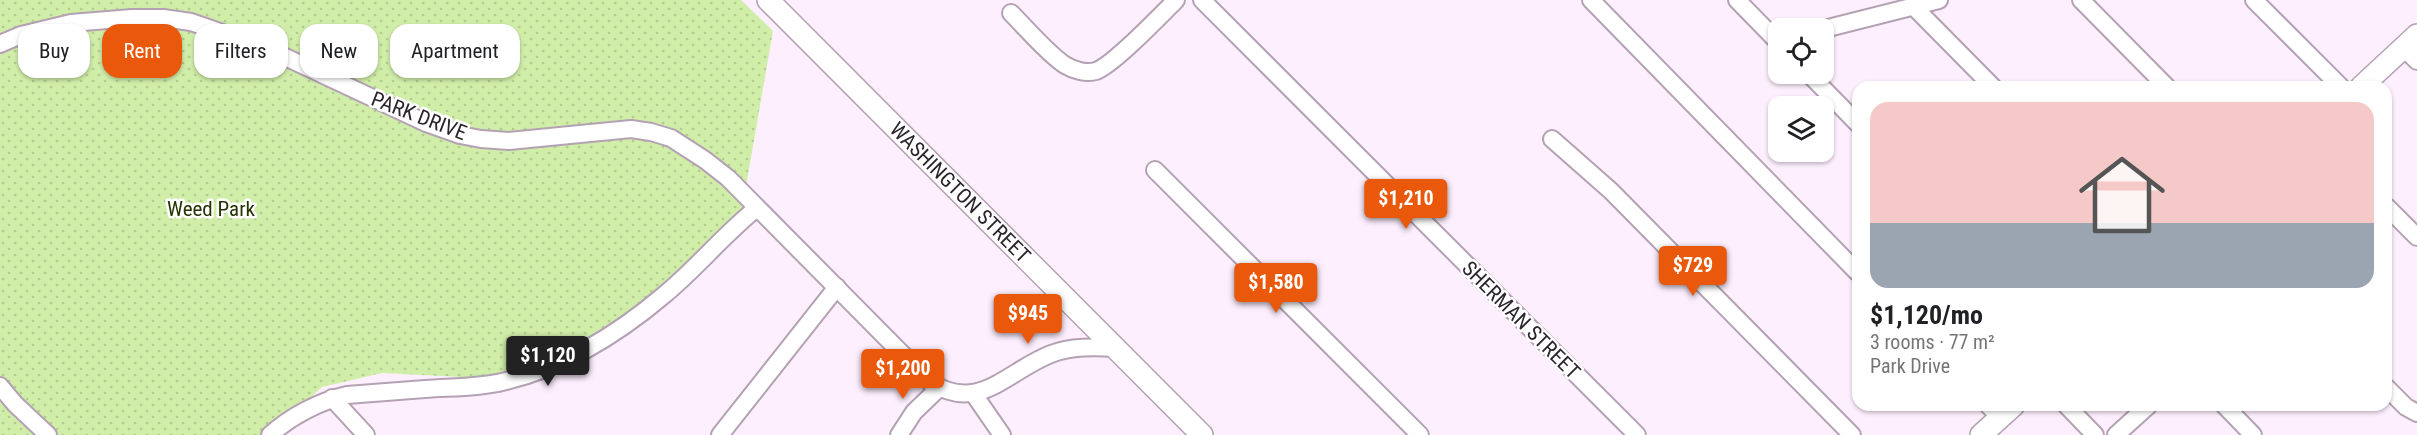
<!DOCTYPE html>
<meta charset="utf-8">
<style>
:root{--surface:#fff;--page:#f6f6f6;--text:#202124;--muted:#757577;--line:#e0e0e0;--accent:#ea580c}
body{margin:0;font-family:"Roboto Condensed",sans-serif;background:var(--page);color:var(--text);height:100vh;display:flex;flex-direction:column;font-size:22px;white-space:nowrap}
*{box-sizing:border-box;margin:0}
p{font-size:20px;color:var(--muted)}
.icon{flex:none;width:33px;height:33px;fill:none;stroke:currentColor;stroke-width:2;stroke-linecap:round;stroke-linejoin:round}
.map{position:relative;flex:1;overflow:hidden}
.panel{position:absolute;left:1852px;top:81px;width:540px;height:330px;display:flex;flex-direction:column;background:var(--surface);border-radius:18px;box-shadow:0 2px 4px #0004}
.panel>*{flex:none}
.hud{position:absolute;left:18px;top:24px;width:570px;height:54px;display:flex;gap:12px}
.controls{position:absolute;left:1768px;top:18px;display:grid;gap:12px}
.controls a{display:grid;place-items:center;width:66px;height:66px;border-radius:12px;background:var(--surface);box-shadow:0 2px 4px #0004;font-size:30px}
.price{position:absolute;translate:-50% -51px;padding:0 14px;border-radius:6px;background:var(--accent);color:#fff;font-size:20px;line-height:39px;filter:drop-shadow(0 2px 3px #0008)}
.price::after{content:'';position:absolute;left:50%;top:36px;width:18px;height:14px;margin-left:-9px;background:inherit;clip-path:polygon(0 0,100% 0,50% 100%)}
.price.selected{background:#222;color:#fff}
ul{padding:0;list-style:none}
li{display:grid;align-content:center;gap:12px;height:318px;padding:0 18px}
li+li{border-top:2px solid var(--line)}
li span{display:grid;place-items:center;height:186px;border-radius:18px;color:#555}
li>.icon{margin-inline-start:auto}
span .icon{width:108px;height:108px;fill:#fffc;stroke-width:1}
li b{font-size:26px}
.chip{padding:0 21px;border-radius:18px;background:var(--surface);box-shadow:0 2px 4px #0004;font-size:21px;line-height:54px}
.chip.selected{background:var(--accent);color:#fff}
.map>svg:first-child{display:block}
</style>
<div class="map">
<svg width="2417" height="435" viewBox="0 0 2417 435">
<defs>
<pattern id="grass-dots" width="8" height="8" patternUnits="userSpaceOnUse" patternTransform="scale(1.5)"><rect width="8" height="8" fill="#d1eea9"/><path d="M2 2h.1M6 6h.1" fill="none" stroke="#b4cc92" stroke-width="1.8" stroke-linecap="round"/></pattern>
</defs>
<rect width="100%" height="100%" fill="#feeffe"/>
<path fill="url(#grass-dots)" d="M0,0H741L773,31L741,215L630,317L559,356L481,378L382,373L322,387L269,435H0Z"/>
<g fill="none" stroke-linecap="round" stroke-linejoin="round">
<g stroke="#b4a2b4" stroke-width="20">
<g id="minor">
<path d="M1202,0L1637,435"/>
<path d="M1591,0L1858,273"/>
<path d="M1737,0L1779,43"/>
<path d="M2081,0L2167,87"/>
<path d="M2254,0L2341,87"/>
<path d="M1914,7L1993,87"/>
<path d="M1011,13C1026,28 1049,55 1065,65C1073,70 1086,74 1096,71C1113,65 1161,15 1176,0"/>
<path d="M1824,29L1939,0"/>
<path d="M0,44L21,35L71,23L132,18H163L191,22L266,48L426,123L460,135L481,139L509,141L631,129L651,132L671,138L705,160L728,178L930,382C979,414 1007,371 1051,354C1071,346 1095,347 1116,348"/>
<path d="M2404,48L2417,61"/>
<path d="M1809,74L1858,124"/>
<path d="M1552,139L1611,191L1852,435"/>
<path d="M1155,170L1420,435"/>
<path d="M2386,206L2417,237"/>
<path d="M0,386L15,404L48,435"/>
<path d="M2386,387L2406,407L2417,413"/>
<path d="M973,393L1002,435"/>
<path d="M332,398L366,435"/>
<path d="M1988,405L2000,417"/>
<path d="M2066,405L2095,435"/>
<path d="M2224,405L2253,435"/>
<path d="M270,435C291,416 320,401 347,395C373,393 399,391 425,389C452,387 479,388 506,381C565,367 618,334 664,295C697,268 724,234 757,208"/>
<path d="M720,435L837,287"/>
<path d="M899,435L914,412L939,388"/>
<path d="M2116,435L2149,405"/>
</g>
</g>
<g stroke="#b4a2b4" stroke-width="24">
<g id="major">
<path id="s1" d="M768,0L1202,435"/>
<path d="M2361,87L2417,35"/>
<path d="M1981,435L2014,405"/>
</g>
</g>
<use href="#minor" stroke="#fff" stroke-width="16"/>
<use href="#major" stroke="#fff" stroke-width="21"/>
</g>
<g text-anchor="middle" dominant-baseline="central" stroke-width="5" stroke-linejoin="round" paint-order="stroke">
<g font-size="21" fill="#2b242b" stroke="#fff">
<text transform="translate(419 116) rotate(21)">PARK DRIVE</text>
<text stroke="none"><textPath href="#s1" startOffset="272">WASHINGTON STREET</textPath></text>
<text transform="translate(1521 320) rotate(45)">SHERMAN STREET</text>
</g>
<g font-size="21" fill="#243501" stroke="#fff">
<text x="211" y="209">Weed Park</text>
</g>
</g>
</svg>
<div class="controls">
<a><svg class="icon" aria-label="locate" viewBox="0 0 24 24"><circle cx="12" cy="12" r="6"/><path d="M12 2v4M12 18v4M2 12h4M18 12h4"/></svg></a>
<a><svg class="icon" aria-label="layers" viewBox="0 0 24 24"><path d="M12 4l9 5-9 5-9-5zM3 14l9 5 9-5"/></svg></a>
</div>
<b class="price" style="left:1406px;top:230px">$1,210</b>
<b class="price" style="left:1693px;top:297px">$729</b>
<b class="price" style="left:1276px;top:314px">$1,580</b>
<b class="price" style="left:1028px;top:345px">$945</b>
<b class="price selected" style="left:548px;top:387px">$1,120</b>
<b class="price" style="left:903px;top:400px">$1,200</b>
<div class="hud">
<a class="chip">Buy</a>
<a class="chip selected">Rent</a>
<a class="chip">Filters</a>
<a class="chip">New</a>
<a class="chip">Apartment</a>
</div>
<section class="panel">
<ul>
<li><span style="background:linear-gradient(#f6c9c9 65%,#9aa5b1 0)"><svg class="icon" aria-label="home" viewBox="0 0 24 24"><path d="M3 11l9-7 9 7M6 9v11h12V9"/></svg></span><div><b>$1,120/mo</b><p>3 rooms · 77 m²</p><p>Park Drive</p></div></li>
</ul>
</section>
</div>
